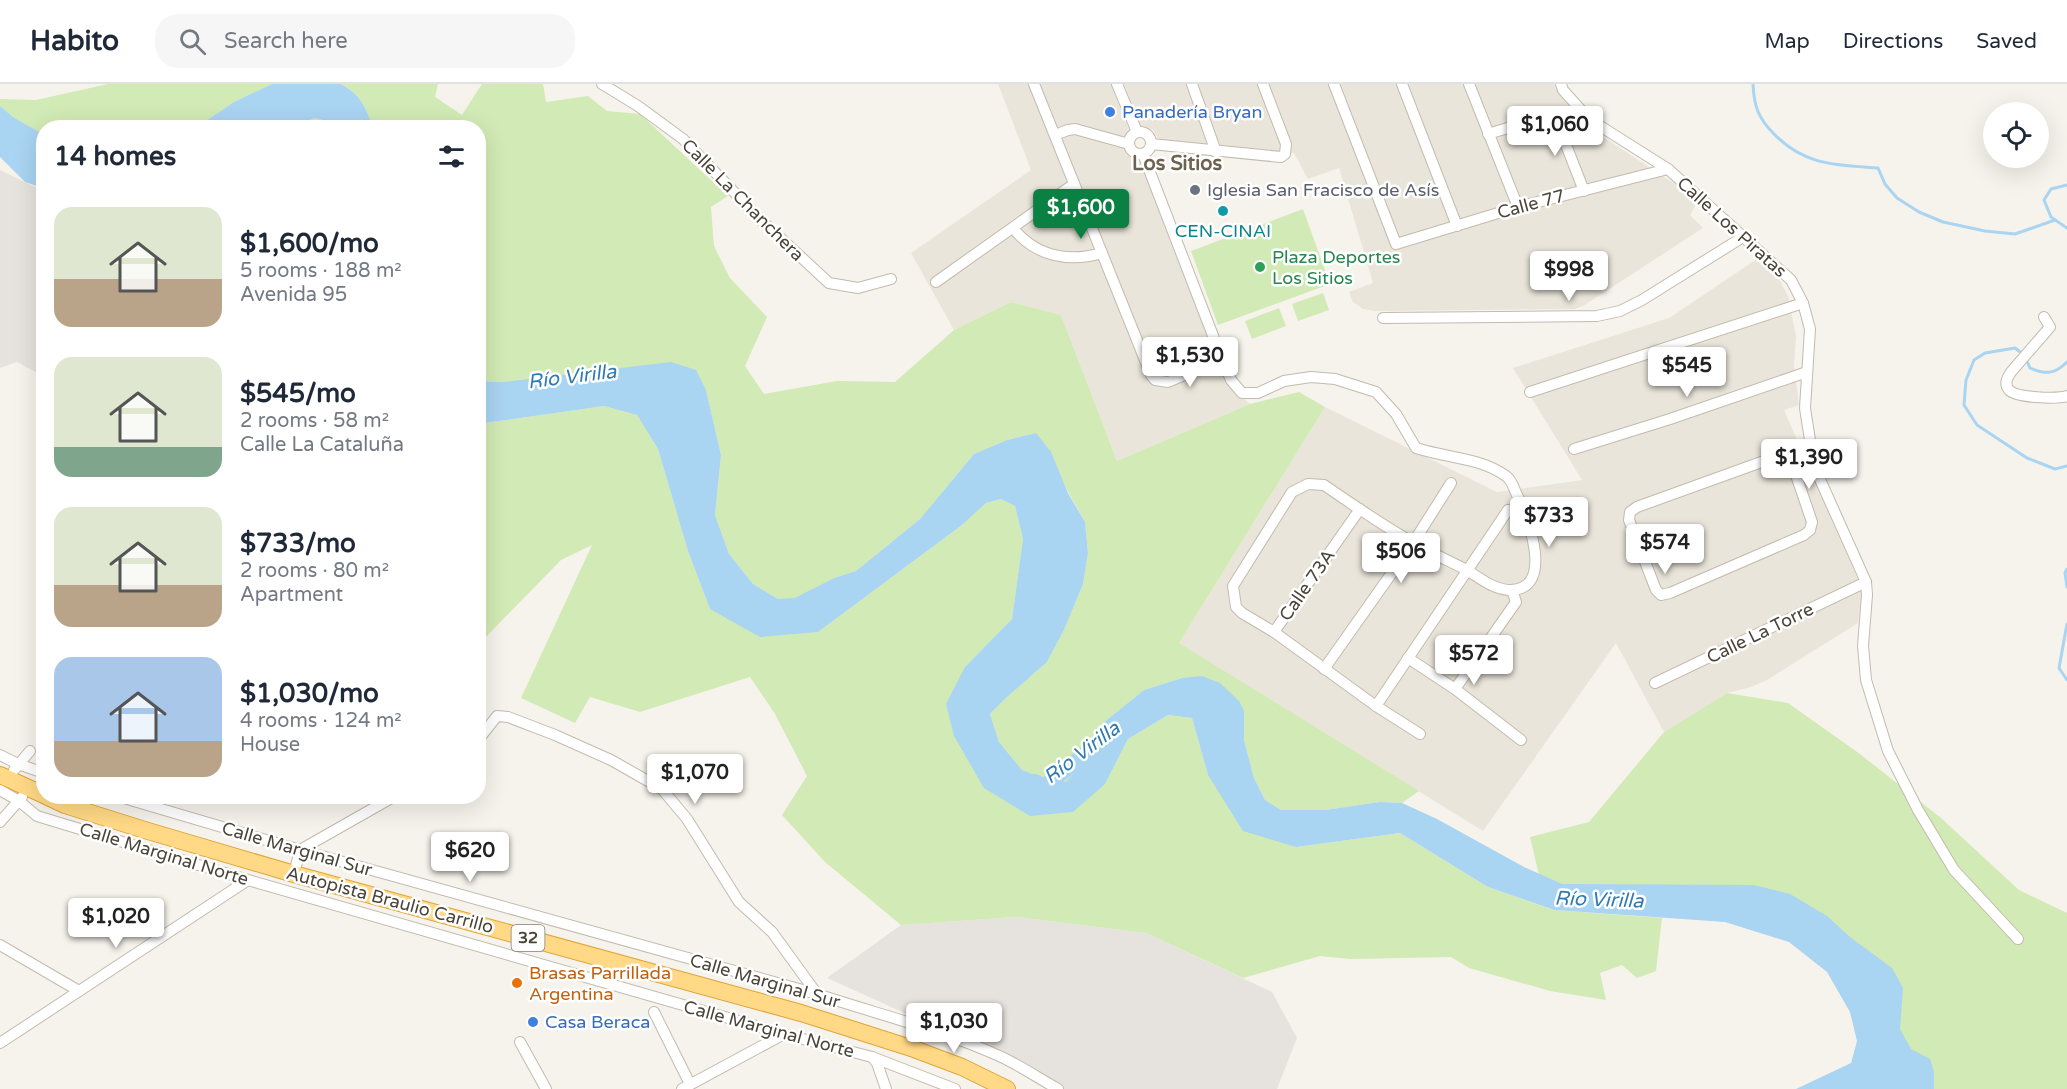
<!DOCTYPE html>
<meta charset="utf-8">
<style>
:root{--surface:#fff;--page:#f6f6f7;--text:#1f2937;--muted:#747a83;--line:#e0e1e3;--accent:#0b8043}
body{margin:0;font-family:"Varela Round",sans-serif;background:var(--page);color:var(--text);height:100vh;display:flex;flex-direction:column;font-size:22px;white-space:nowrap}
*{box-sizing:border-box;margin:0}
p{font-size:20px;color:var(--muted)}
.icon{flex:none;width:33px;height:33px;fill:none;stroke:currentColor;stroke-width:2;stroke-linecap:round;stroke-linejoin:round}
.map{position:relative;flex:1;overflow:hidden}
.panel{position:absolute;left:36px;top:36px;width:450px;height:684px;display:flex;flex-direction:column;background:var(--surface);border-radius:24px;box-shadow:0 6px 24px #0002}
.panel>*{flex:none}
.controls{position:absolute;left:1983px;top:18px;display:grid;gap:12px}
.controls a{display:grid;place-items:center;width:66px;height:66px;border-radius:50%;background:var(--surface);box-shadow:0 6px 24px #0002;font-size:30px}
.price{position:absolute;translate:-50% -51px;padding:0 14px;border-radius:6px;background:#fff;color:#222;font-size:20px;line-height:39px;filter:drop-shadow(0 2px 3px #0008)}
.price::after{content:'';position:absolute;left:50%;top:36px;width:18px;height:14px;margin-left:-9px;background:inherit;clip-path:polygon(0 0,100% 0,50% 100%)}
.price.current{background:var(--accent);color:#fff}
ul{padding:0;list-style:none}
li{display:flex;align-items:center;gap:18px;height:150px;padding:0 18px}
li span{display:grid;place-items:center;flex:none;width:168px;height:120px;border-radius:18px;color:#555}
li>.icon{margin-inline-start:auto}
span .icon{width:72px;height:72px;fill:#fffc;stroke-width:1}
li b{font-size:26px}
h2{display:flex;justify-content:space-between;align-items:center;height:72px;padding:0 18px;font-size:26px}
header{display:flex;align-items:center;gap:36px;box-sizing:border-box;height:84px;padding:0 30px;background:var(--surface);border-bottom:2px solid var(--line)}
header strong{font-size:28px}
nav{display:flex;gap:33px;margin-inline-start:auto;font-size:21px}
.search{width:420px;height:54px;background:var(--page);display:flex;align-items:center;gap:15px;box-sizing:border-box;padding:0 21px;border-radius:24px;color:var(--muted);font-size:22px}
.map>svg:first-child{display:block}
</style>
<header>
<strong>Habito</strong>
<div class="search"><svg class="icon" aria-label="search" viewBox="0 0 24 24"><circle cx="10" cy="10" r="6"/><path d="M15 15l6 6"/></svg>Search here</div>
<nav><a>Map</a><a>Directions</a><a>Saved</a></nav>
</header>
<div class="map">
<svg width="2067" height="1005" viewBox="0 0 2067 1005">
<rect width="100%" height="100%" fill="#f6f3ec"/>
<g fill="#eae5da">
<path d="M998,0H1111L1229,302L1250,320L1117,377L1061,231L1011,218L954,246L911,169L1031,86Z"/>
<path d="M1124,0H1554L1557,7L1582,39L1687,108L1693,117L1695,122L1690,131L1703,144L1583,222L1575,225L1374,227L1363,225L1353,218L1349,208L1373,199L1339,84L1308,95L1294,69L1159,56L1153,46L1140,41Z"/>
<path d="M1760,173L1780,197L1788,212L1796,252L1794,281L1799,321L1784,326L1862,505L1858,539L1767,596L1751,603L1727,609L1664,648L1616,559L1483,747L1179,559L1325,323L1497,408L1582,396L1513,284L1669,234Z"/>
</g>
<g fill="#e6e2dd">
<path d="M0,86L43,107V292L17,278L0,284Z"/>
<path d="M1015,833L1146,849L1272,908L1297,954L1277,1005H1058L998,971L827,894L901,841Z"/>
</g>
<g fill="#d2eab5">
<path d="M108,0H272L234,18L197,43L44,44L43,50L13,33L0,22V15L36,16Z"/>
<path d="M340,0H438L435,13L462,31L482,0H543L546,18L588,12L607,27L640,30L728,112L711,123L714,162L730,194L767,233L745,282L764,310L837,297L895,298L954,246L1011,218L1061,231L1117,377L1250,320L1299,308L1325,323L1179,559L1419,707L1402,719L1380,718L1325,726H1281L1265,716L1254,694L1244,656V627L1182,594L1144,606L1103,639L1082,680L1066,699L1046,695L1022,686L999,658L990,630L1007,613L1047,578L1064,546L1083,500L1088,469L1085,438L1036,349L1007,356L974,370L920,435L856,487L834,494L795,515H778L753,500L729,470L715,431L721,371L706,306L479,297L478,44L373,43C366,24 360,9 340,0Z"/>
<path d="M315,34L348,43L298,44L297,41Z"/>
<path d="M1303,125L1330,200L1218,241L1191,167Z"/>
<path d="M1323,209L1329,226L1298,237L1292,220Z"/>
<path d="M1279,224L1286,242L1252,255L1245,237Z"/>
<path d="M604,322L637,331L658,365L688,467L710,525L818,548L962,441L986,419L1001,415L1015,422L1023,455L1012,535L965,583L985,704L1105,700L1128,655L1168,631L1192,634L1208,691L1296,763L1400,749L1488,803L1553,826L1662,834L1656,887L1637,894L1622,881L1600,889L1606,916L1550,907L1469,884L1451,873L1350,875L1320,872L1243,894L1146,849L1015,833L901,841L825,778L782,731L807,692L775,630L750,593L640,628L590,613L575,639L521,614L592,461L561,476L479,560V339H485Z"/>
<path d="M1727,609L1788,619L1860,670L1941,734L2019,806L2067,829V1005H1918L1800,846L1542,804L1530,753L1589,738L1664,648Z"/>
</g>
<g fill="#a9d4f2">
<path d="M272,0H340C360,9 366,24 373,43H348L315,34L292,43H197L234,18Z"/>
<path d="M0,22L13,33L43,50V104L25,98L0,73Z"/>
<path d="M671,278L696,286L706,306L721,371L715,431L729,470L753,500L778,515L795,514L834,494L856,487L920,435L974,370L1007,356L1036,349L1051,368L1068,409L1085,438L1088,469L1083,500L1064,546L1047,578L1007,613L990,630L999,658L1022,686L1046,695L1066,698L1082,680L1103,639L1144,606L1182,594L1202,592L1220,599L1239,617L1244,627V656L1254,694L1265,716L1281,726H1325L1380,718L1402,719L1437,735L1524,783L1562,800L1754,801L1790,810L1827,832L1850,853L1892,884L1903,904L1900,945L1911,965L1930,975L1934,988V1005H1796L1851,979L1857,957L1850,928L1827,888L1789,858L1725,838L1554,826L1488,803L1400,749L1296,763L1243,747L1208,691L1192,634L1168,631L1128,655L1105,700L1073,728L1030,732L984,704L954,652L946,620L965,583L1012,535L1023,455L1015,422L1001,415L986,419L962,441L818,548L760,553L710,525L688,467L658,365L637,331L604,322L485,339H479V297L503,298Z"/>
</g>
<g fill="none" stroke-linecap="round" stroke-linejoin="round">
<g stroke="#a9d4f2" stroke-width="3">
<path d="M1753,0C1754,22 1758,34 1774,50C1805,82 1836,81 1878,84L1885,100L1897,114L1919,128L1943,138L1985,147L2015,150L2055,136"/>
<path d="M2067,101L2051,105L2044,116L2051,133L2067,144"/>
<path d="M2023,270L2015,264L1985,269L1974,276L1966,296L1964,321L1977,341L2027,374L2055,385L2067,382"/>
<path d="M2026,275L2030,284C2046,291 2055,290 2067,278"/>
<path d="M2067,485L2065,489L2067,503"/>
<path d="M2067,540L2059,584L2067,596"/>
</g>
<path stroke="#a9d4f2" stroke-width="16" d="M1035,698L1044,703L1104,655"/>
<g stroke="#c2bbae" stroke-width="12">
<g id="minor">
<path d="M602,0L638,22L683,55L761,136L829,199L858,204L891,195"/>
<path d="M1034,0L1151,291L1155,296L1168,298L1222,275"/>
<path d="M1117,0L1137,48"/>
<path d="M1192,0L1216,68"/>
<path d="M1334,0L1396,160L1518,123L1668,85"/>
<path d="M1402,0L1457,142"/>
<path d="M1469,0L1518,123"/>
<path d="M1561,0L1563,6L1589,35L1668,85L1791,196L1803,219L1810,245L1805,324L1814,382L1866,498L1867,511L1863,562L1866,596L1888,667L1918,726L1954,786L2018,855"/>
<circle cx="1140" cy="59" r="11"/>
<path d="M1488,50L1554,30L1584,107"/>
<path d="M1055,51L1068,46L1075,45L1129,60"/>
<path d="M1151,60L1281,73L1285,70L1286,60L1263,0"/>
<path d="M1143,70L1222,275L1231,296L1242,309H1258L1284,297L1311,293L1335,295L1376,308L1396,330L1416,364C1446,374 1479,373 1506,392C1512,396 1514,405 1517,411C1528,433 1556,507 1509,506C1492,505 1479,493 1465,485C1447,476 1429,468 1412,458C1382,441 1353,421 1324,401L1308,400L1292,408L1233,502L1236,523L1242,529L1274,548L1376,622L1420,650"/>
<path d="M1013,144C1035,172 1068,179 1102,169"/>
<path d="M936,198L1074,100"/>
<path d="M2044,233L2050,243L2011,288C2007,294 2004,300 2009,306C2016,314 2057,315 2067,312"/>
<path d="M1383,234L1597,232L1620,227L1642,216L1743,153"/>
<path d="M1530,308L1803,219"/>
<path d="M1574,365L1670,335L1807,288"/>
<path d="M1778,372L1785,374L1796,391L1812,438L1810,446L1804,451L1670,509L1661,511L1656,506L1629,436L1630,428L1637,423Z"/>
<path d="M1274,548L1360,425"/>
<path d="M1408,574L1455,605L1521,656"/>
<path d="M1324,585L1413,459L1451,399"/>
<path d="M1655,599L1866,498"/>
<path d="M1455,605L1516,518L1512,506"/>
<path d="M1376,622L1508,426"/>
<path d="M478,656L497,632L508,633L555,651L611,676L662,705L687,735L739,818L772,848L817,910"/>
<path d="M0,671L18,680L44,689"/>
<path d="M14,686L30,667"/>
<path d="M0,706L19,717L37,732L248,796L784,950L872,973L955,1005"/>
<path d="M117,712L300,766L817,910C877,930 939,945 997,971C1018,980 1038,994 1058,1005"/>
<path d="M0,738L22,713"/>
<path d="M294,790L300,766L395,712"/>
<path d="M0,861L79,907"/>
<path d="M654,928L690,1000"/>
<path d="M520,958L546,1005"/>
<path d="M0,959L248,796"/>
<path d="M872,973L877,979L886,1005"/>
<path d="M682,1005L784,950"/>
</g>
</g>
<g stroke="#e0a43c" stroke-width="18">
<g id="trunk">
<path d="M0,691L44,711"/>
<path d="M46,712L65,721L148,747L294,790L801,929L914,965L962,983L1007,1005"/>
</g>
</g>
<use href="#minor" stroke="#fff" stroke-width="10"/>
<use href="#trunk" stroke="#ffd985" stroke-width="16"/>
</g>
<g fill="#3f7fe0" stroke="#fff" stroke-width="2">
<circle cx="1110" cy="28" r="6"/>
<circle cx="533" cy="938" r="6"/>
</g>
<circle fill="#6b7280" stroke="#fff" stroke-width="2" cx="1195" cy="106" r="6"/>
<circle fill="#0f9aa8" stroke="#fff" stroke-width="2" cx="1223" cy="127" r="6"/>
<circle fill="#2e9e5b" stroke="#fff" stroke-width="2" cx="1260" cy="183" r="6"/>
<circle fill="#e8710a" stroke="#fff" stroke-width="2" cx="517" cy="899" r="6"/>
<g text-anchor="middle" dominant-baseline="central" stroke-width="5" stroke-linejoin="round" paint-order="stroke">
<rect fill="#fff" stroke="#817c74" stroke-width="1.5" x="511.5" y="841" width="33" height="26" rx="4.5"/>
<g font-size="16" font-weight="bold" fill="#4b4439">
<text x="528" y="854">32</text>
</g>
<g font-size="18" fill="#366cbe" stroke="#fff" text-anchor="start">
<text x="1122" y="28">Panadería Bryan</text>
<text x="545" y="938">Casa Beraca</text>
</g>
<g font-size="18" fill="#5b616d" stroke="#fff" text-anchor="start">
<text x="1207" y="106">Iglesia San Fracisco de Asís</text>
</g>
<g font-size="18" fill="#4b4439" stroke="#fff">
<text transform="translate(743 116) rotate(45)">Calle La Chanchera</text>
<text transform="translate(1531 120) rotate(-15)">Calle 77</text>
<text transform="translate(1732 143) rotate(42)">Calle Los Piratas</text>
<text transform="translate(1307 501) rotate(-55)">Calle 73A</text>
<text transform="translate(1760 549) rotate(-26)">Calle La Torre</text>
<text transform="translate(297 765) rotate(16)">Calle Marginal Sur</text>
<text transform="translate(164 770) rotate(17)">Calle Marginal Norte</text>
<text transform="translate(390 816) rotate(15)">Autopista Braulio Carrillo</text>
<text transform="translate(765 897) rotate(16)">Calle Marginal Sur</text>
<text transform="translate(769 945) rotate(15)">Calle Marginal Norte</text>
</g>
<g font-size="18" fill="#0d838f" stroke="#fff">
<text x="1223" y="147">CEN-CINAI</text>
</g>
<g font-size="18" fill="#27864d" stroke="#fff" text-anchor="start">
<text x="1272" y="173">Plaza Deportes<tspan x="1272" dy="21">Los Sitios</tspan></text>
</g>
<g font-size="18" fill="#c56008" stroke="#fff" text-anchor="start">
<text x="529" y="889">Brasas Parrillada<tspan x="529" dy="21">Argentina</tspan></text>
</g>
<g font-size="20" font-weight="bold" fill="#6e6250" stroke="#fff">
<text x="1177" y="80">Los Sitios</text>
</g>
<g font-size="20" font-style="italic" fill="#2e7ab2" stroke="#fff">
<text transform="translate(572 293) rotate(-7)">Río Virilla</text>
<text transform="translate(1082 669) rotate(-37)">Río Virilla</text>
<text transform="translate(1599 816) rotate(2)">Río Virilla</text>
</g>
</g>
</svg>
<div class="controls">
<a><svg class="icon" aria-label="locate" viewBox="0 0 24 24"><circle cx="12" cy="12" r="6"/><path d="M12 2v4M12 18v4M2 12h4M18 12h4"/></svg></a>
</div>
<b class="price" style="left:1555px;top:73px">$1,060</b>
<b class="price current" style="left:1081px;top:156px">$1,600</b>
<b class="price" style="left:1569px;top:218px">$998</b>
<b class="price" style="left:1190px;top:304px">$1,530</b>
<b class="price" style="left:1687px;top:314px">$545</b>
<b class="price" style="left:1809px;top:406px">$1,390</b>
<b class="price" style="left:1549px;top:464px">$733</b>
<b class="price" style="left:1665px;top:491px">$574</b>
<b class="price" style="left:1401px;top:500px">$506</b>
<b class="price" style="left:1474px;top:602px">$572</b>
<b class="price" style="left:695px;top:721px">$1,070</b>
<b class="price" style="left:470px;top:799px">$620</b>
<b class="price" style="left:116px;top:865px">$1,020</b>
<b class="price" style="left:954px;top:970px">$1,030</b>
<section class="panel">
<h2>14 homes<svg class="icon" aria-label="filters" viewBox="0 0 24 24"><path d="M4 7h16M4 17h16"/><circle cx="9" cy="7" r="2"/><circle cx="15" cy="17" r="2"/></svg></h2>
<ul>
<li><span style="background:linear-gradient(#dfe7d0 60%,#b9a48a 0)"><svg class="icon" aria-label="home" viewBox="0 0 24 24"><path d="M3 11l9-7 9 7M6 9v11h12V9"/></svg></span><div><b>$1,600/mo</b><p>5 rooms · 188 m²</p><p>Avenida 95</p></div></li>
<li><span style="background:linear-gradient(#dfe7d0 75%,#7fa58c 0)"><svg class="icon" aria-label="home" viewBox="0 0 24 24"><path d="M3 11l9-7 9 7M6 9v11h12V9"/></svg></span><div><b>$545/mo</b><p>2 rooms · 58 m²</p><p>Calle La Cataluña</p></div></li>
<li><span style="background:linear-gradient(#dfe7d0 65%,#b9a48a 0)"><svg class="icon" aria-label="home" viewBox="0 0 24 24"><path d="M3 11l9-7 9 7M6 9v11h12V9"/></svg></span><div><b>$733/mo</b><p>2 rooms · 80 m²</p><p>Apartment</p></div></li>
<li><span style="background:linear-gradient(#a9c7e8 70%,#b9a48a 0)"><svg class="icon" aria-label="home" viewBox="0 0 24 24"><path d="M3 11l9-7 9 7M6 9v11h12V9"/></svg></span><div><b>$1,030/mo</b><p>4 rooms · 124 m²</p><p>House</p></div></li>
</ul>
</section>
</div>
